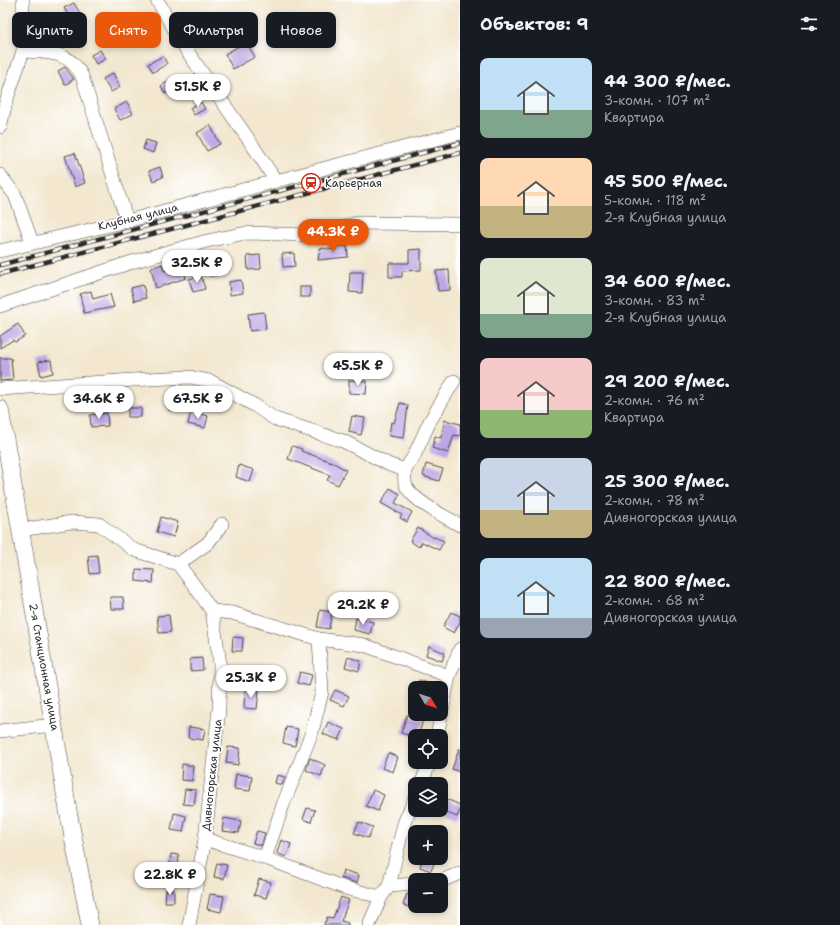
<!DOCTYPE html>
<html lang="ru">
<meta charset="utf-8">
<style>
:root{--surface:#171b24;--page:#20242c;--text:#f1f3f6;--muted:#9ea1a6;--accent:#ea580c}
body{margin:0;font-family:"Shantell Sans",sans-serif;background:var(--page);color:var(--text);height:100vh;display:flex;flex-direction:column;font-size:15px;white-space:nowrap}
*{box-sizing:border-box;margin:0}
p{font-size:13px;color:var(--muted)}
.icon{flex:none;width:22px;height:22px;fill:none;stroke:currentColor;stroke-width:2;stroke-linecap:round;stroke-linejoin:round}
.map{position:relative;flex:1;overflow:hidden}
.details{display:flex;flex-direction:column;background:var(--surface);width:380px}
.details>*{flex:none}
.top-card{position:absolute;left:12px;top:12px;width:380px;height:36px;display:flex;gap:8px}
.needle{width:26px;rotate:129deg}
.tools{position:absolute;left:408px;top:681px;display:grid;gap:8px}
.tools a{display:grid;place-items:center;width:40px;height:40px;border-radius:8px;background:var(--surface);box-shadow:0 2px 6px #0003;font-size:20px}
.price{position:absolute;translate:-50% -34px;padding:0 9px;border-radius:14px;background:#fff;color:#222;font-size:13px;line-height:26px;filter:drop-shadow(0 1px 2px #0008)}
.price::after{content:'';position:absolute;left:50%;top:24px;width:12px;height:9px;margin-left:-6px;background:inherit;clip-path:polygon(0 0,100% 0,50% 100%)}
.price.active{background:var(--accent);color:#fff}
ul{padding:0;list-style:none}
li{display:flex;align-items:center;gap:12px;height:100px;padding:0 20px}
li span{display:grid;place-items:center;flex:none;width:112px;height:80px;border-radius:8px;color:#555}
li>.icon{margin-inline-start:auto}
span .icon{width:48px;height:48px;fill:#fffc;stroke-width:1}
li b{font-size:17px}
h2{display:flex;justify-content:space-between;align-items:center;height:48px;padding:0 20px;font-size:17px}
.pill{padding:0 14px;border-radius:8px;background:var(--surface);box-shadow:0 2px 6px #0003;font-size:14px;line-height:36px}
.pill.active{background:var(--accent);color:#fff}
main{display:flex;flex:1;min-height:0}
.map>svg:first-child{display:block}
</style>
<main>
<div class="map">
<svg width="460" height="925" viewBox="0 0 460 925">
<rect width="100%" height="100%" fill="#fff"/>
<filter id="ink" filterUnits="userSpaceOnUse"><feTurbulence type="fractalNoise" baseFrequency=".025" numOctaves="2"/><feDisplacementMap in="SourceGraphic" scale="8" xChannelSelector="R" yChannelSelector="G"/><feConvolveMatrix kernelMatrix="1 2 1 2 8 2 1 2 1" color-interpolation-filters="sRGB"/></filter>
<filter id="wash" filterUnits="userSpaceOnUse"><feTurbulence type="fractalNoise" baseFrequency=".012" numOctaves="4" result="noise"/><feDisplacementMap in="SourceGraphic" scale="16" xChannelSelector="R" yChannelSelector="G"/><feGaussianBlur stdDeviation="0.9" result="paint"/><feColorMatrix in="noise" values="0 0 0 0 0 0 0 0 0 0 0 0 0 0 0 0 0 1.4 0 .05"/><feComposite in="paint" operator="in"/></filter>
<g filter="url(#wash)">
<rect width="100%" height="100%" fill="#f3e7cf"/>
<g id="blocks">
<g fill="#bda8e5">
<path d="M74,3L81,15L72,21L64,8Z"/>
<path d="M246,42L255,57L233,69L225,54Z"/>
<path d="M100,50L106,59L96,64L91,55Z"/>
<path d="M163,56L167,64L153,72L148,64Z"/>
<path d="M65,67L74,79L65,85L58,71Z"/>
<path d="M113,73L120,87L111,92L103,79Z"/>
<path d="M170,80L175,88L165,94L161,86Z"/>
<path d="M127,102L133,114L120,120L114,109Z"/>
<path d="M201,102L205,109L194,115L190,108Z"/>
<path d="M210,125L220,144L207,151L197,133Z"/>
<path d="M146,140L156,143L153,153L143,149Z"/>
<path d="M75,153L85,183L75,187L65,156Z"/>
<path d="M160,167L163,177L153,181L149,171Z"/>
<path d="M336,246H347L348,257L318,260L320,248L336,250Z"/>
<path d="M421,249V270L402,271V277H389V263H409V250Z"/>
<path d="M294,253L295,266L283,267L282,254Z"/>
<path d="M260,255L261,269L248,270L247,256Z"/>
<path d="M220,261L222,274L210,276L208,263Z"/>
<path d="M162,264L164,271L182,265L186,278L156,288L151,268Z"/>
<path d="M449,270L450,290L438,291L436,271Z"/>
<path d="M350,272H363L362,293L349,292Z"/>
<path d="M201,276L205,289L193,292L189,279Z"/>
<path d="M241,280L243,293L230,295L229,282Z"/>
<path d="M143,285L146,298L134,301L131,288Z"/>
<rect x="300" y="287" width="10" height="10"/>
<path d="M91,291L93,299L110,294L114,307L84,313L80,294Z"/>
<path d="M264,312L266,329L250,331L248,314Z"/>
<path d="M18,324L25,336L15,342L13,340L0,348V336Z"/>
<path d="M0,358H11L13,380L0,381Z"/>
<path d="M51,360L53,373L41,376L38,362Z"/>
<path d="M349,380L367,381L366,394L349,393Z"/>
<rect x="169" y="398" width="16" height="12"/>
<path d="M400,403L408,405L404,438L389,436L391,422L394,423Z"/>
<rect x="128" y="408" width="13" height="9"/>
<path d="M191,412L208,416L205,428L188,424Z"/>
<path d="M107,413L108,426L91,427L90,415Z"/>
<path d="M352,416L365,418L361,435L349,432Z"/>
<path d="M445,420L460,424V436L454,435L448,453L432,448L435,436L441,438Z"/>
<path d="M292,446L302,449L301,451L332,462L346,470L338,485L327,480L330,475L288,459Z"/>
<path d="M426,464L443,469L439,481L423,476Z"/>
<path d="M239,465L254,470L250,482L236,477Z"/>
<path d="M390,488L400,494L395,503L412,512L407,522L400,518L402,515L381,503Z"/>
<path d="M161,517L178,522L174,537L157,532Z"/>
<path d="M418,528L434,538V537L444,541L439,550L422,542L419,547L410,541Z"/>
<path d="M97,555L99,573L90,574L88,556Z"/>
<path d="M136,569L154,570L153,583L136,581Z"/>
<path d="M110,597H123L124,609H111Z"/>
<path d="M320,610L332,612L329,629L317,627Z"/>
<path d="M451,612L460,616V622L454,633L443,627Z"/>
<path d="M169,615L171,632L159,633L157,616Z"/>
<path d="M356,618L373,622L370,634L354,630Z"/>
<path d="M233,637L243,638L242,651H232Z"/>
<path d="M429,646L445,653L442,661L426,655Z"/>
<path d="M348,657L361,661L359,671L345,667Z"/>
<path d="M202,658L203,670L190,671V659Z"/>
<path d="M300,672L312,675L309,686L297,683Z"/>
<path d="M419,680L439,687L438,688H416Z"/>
<path d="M245,689L259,690L257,709L244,708Z"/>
<path d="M335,690L349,696L344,706L330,700Z"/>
<path d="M407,715L423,720L418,736H411L401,733Z"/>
<path d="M328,722L344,729L339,740L323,734Z"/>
<path d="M189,727L205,729L203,740L188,738Z"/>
<path d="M286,727L298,729L295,746L283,743Z"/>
<path d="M228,747L240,748L238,765L226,763Z"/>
<path d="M459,749H460V772L452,769Z"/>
<path d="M388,753L398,757L393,772L382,768Z"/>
<path d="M310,758L325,765L321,776L306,770Z"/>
<path d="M182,764L193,766L192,781L181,780Z"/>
<path d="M236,774L252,776L250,791L234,789Z"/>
<path d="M277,775L285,777L282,785L275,783Z"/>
<path d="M185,789L196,790L194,805L183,804Z"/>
<path d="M373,790L384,795L378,811L366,806Z"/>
<path d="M446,799L460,805V810L457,817L441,810Z"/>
<path d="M307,808L315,810L311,822L303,819Z"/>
<path d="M174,813L186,816L183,832L171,830Z"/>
<path d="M224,818L241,821L239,833L222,831Z"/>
<path d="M359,822L373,827L368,838L354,833Z"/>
<path d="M257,831L265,833L261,846L253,843Z"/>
<path d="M281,840L291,844L286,857L277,853Z"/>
<path d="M171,854L179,855L178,866L170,865Z"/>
<path d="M423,858H436L431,871L420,867Z"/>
<path d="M217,863L227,865L224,879L214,877Z"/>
<path d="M343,870L359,875L357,883L341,878Z"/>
<path d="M259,879L271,882L266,898L254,895Z"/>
<path d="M166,890H174V902H165Z"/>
<path d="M210,894L224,896L221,912L207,909Z"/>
<path d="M407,894L415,898V909L403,905Z"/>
<path d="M341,897L349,900L341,921L348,923V925H324L327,917L333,918Z"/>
</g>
</g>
</g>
<g filter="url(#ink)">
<use href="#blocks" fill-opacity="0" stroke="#494744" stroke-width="1"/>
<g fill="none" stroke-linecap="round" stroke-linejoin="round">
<g stroke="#494744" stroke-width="14">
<g id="minor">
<path d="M157,0L187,51L249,140L276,181"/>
<path d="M23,51C49,53 69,50 82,76L127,221"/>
<path d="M0,127L6,102L23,51V0"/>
<path d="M0,175L15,195L32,242"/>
<path d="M0,251L127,221L276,181L460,133"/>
<path d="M0,306L132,262L207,241L246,233L307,235L332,231L357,223L460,224"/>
<path d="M0,389L148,379L190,377L210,381L254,405L275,419L343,441L390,465L405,470"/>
<path d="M405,470L414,456L430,421L454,381"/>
<path d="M405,470C405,474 404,479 405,483C409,499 445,517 460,525"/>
<path d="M20,530L72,522L99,524L134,550L178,564L194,585L212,611L220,664L219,709L205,839L189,925"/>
<path d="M178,564L208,543L222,524"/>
<path d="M212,611L232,613L319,639L364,645L449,676"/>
<path d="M0,731L54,725"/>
<path d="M437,736L449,676L460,649"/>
<path d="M421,784L430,762"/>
<path d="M205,839L265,858L345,888L381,897"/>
<path d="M265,858L283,805L312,732L322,692L319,639"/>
<path d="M441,881L460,873"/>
<path d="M389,886L415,884"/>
<path d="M369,925L381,897L389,886L404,823L415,798"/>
</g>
</g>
<g stroke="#494744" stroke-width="18">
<path id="major" d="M0,409L69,816L90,925"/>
</g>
<use href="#minor" stroke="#fff" stroke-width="13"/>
<use href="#major" stroke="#fff" stroke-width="17"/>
<g stroke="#2b2b2b" stroke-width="4.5">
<g id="rail">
<path d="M0,265L460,143"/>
<path d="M0,274L460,153"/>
</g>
</g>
<use href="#rail" stroke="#fff" stroke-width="3" stroke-dasharray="9" stroke-linecap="butt"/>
</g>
</g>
<defs>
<g id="station-ring" transform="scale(1)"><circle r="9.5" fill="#fff" stroke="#c8321e" stroke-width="1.5"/><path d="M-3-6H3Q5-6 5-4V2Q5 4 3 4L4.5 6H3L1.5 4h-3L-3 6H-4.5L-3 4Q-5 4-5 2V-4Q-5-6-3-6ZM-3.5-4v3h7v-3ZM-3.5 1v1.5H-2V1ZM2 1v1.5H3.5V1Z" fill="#c8321e"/></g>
</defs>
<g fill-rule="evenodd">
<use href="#station-ring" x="311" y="183"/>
</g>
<g text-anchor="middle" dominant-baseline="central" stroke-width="3.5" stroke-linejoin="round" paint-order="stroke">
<g font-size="11" fill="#2b2b2b" stroke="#fff" text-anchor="start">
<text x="325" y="183">Карьерная</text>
</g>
<g font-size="11" fill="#2b2b2b" stroke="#fff">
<text transform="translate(138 217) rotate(-14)">Клубная улица</text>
<text transform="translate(44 667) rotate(80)">2-я Станционная улица</text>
<text transform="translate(212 775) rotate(-84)">Дивногорская улица</text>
</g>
</g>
</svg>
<div class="tools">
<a><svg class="needle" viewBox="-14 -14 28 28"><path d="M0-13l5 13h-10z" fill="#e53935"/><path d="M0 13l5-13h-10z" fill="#9ea1a6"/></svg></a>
<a><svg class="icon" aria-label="locate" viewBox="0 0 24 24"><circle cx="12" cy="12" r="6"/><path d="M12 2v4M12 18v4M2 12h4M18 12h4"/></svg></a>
<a><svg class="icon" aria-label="layers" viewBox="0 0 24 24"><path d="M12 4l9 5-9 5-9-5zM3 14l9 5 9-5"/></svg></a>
<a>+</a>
<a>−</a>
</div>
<b class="price" style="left:198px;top:108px">51.5K ₽</b>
<b class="price active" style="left:333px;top:253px">44.3K ₽</b>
<b class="price" style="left:197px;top:284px">32.5K ₽</b>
<b class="price" style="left:358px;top:387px">45.5K ₽</b>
<b class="price" style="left:99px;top:420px">34.6K ₽</b>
<b class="price" style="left:198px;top:420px">67.5K ₽</b>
<b class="price" style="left:363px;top:626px">29.2K ₽</b>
<b class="price" style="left:251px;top:699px">25.3K ₽</b>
<b class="price" style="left:170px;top:896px">22.8K ₽</b>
<div class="top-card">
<a class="pill">Купить</a>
<a class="pill active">Снять</a>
<a class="pill">Фильтры</a>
<a class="pill">Новое</a>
</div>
</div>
<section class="details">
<h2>Объектов: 9<svg class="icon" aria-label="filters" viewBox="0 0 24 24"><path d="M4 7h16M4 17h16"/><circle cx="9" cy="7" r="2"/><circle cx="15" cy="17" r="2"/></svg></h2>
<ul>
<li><span style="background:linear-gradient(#bfe0f5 65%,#7fa58c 0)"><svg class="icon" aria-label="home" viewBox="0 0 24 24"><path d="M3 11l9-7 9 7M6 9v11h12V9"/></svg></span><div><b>44 300 ₽/мес.</b><p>3-комн. · 107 m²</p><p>Квартира</p></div></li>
<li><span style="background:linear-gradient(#ffd9b3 60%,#c2b280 0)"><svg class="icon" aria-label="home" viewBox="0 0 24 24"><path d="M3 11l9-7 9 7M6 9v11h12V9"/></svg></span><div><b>45 500 ₽/мес.</b><p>5-комн. · 118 m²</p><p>2-я Клубная улица</p></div></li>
<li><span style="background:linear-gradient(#dfe7d0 70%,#7fa58c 0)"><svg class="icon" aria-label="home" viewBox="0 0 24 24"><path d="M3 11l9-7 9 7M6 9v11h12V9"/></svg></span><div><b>34 600 ₽/мес.</b><p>3-комн. · 83 m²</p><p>2-я Клубная улица</p></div></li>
<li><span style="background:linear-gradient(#f6c9c9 65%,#8fb573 0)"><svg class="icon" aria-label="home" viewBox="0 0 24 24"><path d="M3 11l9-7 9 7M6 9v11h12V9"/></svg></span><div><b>29 200 ₽/мес.</b><p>2-комн. · 76 m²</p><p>Квартира</p></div></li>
<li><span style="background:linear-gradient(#c9d6e8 65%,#c2b280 0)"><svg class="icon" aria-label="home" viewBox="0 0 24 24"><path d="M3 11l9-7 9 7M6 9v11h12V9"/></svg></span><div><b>25 300 ₽/мес.</b><p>2-комн. · 78 m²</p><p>Дивногорская улица</p></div></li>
<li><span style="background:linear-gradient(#bfe0f5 75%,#9aa5b1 0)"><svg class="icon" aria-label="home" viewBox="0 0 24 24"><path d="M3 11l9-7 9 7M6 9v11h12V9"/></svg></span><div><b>22 800 ₽/мес.</b><p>2-комн. · 68 m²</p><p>Дивногорская улица</p></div></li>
</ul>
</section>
</main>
